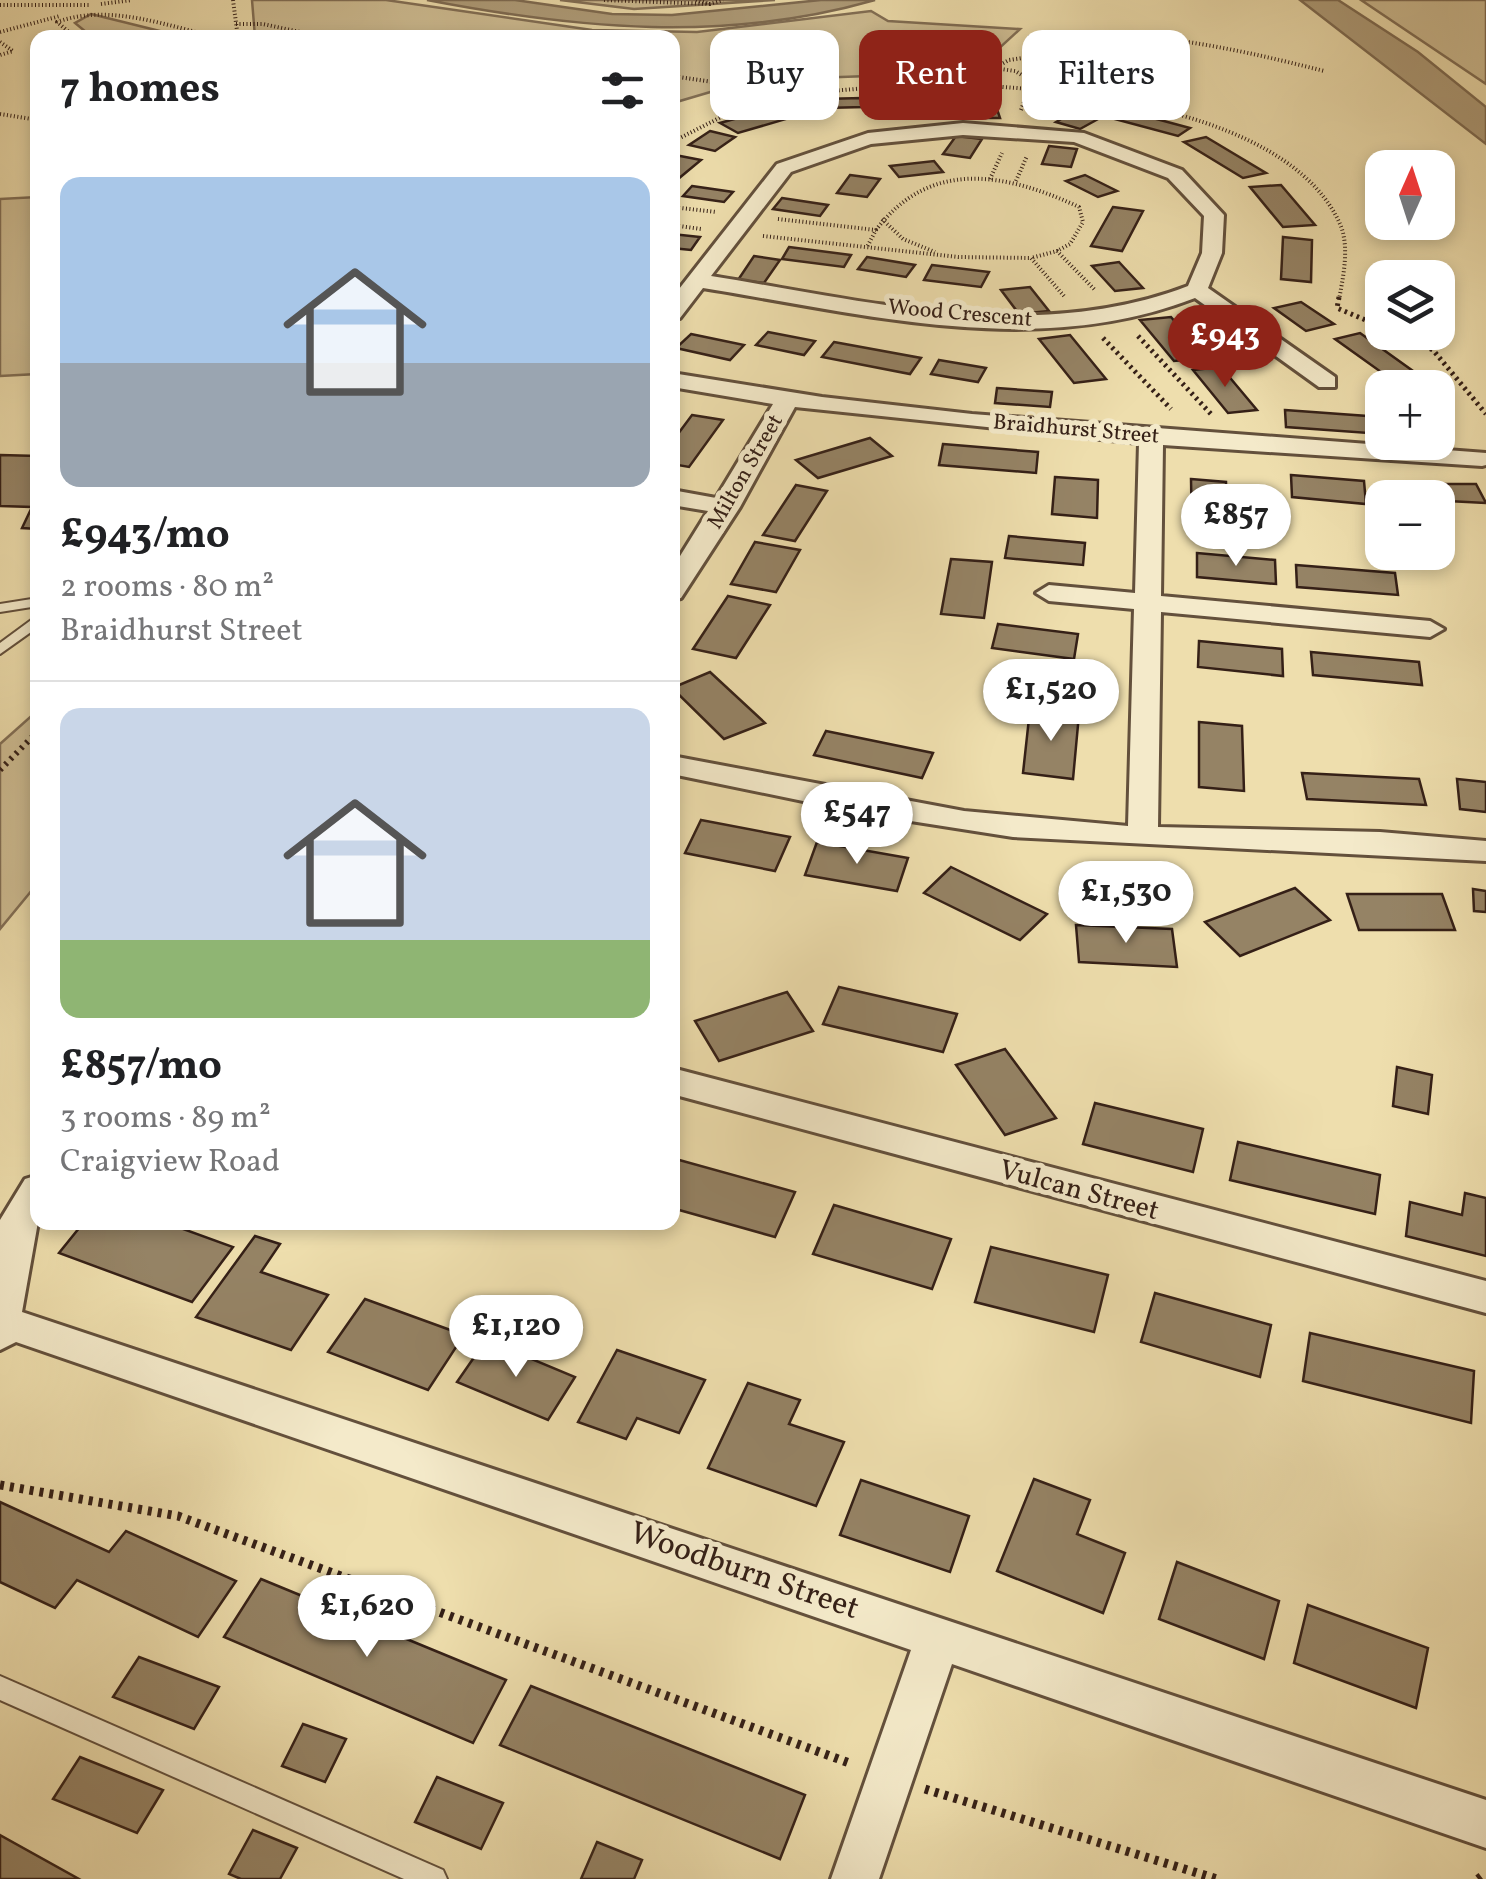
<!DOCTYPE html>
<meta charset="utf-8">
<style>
:root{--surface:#fff;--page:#f6f6f6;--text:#202124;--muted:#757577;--line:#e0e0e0;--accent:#8f2418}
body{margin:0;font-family:Vollkorn,serif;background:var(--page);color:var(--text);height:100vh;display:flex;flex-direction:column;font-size:38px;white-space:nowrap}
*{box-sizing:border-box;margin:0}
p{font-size:32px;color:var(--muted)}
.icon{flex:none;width:55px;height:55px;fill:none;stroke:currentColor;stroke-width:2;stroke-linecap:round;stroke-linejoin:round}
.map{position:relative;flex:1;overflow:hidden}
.drawer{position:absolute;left:30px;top:30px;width:650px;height:1200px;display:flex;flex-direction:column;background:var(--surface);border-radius:20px;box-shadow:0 5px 15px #0003}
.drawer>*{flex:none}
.top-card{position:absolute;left:710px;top:30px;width:625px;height:90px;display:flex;gap:20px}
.needle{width:65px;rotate:3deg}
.fabs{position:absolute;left:1365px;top:150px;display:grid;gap:20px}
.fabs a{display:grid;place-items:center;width:90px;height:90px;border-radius:20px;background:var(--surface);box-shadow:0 5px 15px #0003;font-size:50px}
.price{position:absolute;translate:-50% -85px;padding:0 22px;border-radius:35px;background:#fff;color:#222;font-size:32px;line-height:65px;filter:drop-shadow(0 2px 5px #0008)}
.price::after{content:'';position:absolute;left:50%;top:60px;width:30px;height:22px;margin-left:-15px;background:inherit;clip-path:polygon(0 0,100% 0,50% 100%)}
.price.current{background:var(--accent);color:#fff}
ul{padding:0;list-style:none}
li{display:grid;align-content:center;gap:20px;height:530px;padding:0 30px}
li+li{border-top:2px solid var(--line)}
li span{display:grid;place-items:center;height:310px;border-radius:20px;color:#555}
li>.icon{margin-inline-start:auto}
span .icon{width:180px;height:180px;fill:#fffc;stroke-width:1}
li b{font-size:42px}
h2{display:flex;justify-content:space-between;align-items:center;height:120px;padding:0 30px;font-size:42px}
.tag{padding:0 35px;border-radius:20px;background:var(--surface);box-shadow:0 5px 15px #0003;font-size:35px;line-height:90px}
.tag.current{background:var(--accent);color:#fff}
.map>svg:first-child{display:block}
</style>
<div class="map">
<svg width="1486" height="1879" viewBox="0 0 1486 1879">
<rect width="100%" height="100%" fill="#eedead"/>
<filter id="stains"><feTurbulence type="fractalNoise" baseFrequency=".002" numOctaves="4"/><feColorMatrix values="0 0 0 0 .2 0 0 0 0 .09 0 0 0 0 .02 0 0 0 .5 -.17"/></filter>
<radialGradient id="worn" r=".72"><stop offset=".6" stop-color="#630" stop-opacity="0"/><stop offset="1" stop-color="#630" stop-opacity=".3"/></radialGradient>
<g fill="#cfbe94" stroke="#826f56" stroke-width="2.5">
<path d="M252,0H386L592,30L697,32L871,11L888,21L1020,29L982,64L898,75L751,80L673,103L672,38L255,37Z"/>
<path d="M560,0H775L634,9Z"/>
<path d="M1361,0H1486V84Z"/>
<path d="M91,14L184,37H92L75,23Z"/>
<path d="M37,197V374L0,376V199Z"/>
<path d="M37,711V884L0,929V744Z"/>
</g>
<g fill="#af9d7a" stroke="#7e6b52" stroke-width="2.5">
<path d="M427,0H515L612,14L672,15L821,0H875C725,43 578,29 427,0Z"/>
<path d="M1300,0H1338L1418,52L1486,107V144Z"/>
</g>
<g fill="#958365" stroke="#352017" stroke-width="2.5">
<path d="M953,92L956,101L881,103L878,94Z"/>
<path d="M862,98L864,107L824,108L822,99Z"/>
<path d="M795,102L813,111L738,133L720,123Z"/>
<path d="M966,103H995L1000,118H970Z"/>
<path d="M1123,110L1190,128L1178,136L1111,118Z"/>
<path d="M1075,111L1100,118L1080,129L1056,122Z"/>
<path d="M710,131L735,137L715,151L689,145Z"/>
<path d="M956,136L982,139L970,158L943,154Z"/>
<path d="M1206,137L1266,173L1243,178L1184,142Z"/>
<path d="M1049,146L1077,149L1071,167L1042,164Z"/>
<path d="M675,155L701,160L672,184V157Z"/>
<path d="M934,161L943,172L899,177L890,166Z"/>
<path d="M850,175L880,179L867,197L837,193Z"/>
<path d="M1085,175L1117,191L1098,197L1066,181Z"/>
<path d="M1281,185L1315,225L1283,227L1250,187Z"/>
<path d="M692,186L733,192L724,202L683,196Z"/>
<path d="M782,198L828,205L820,216L773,209Z"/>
<path d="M1113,207L1143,211L1122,251L1091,246Z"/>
<path d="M672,234L700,237L691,250L672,248Z"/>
<path d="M1283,237L1312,240L1311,282L1281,279Z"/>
<path d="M789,247L851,255L844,267L782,259Z"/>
<path d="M754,256L780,260L764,283L738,280Z"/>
<path d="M867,257L915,265L906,277L858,269Z"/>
<path d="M1119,262L1143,288L1115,291L1092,266Z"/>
<path d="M932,265L989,272L981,287L924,280Z"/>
<path d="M1030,287L1049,311L1019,314L1001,290Z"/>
<path d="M1301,302L1334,324L1306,331L1274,308Z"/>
<path d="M1171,317L1206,358L1174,361L1140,320Z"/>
<path d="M768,332L815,341L804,355L756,345Z"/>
<path d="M1360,333L1413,371L1388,377L1335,339Z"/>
<path d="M691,334L744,345L730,360L676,348Z"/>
<path d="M1070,335L1106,379L1074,383L1039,339Z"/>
<path d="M834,342L921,358L910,374L822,357Z"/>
<path d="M939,360L986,368L978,382L931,374Z"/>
<path d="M1221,367L1257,410L1228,413L1193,370Z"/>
<path d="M1406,386L1438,387L1452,420H1438V388Z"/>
<path d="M997,388L1052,392L1050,407L995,403Z"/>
<path d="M1285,410L1381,417L1382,434L1286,427Z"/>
<path d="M692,415L723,420L689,467L672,464V442Z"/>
<path d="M870,438L892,456L818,478L796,460Z"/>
<path d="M943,444L1038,452L1036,473L939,465Z"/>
<path d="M0,455L38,456V529L22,528L32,507L0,506Z"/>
<path d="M1291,475L1364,481L1366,504L1292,497Z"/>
<path d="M1055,477L1098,480L1097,518L1052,514Z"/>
<path d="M1191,479L1226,482L1227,535L1192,532Z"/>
<path d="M1383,484H1476L1486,503L1390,498Z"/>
<path d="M796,485L827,491L795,541L763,535Z"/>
<path d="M1009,536L1085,543L1083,565L1005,558Z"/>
<path d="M755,542L800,550L776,592L731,584Z"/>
<path d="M1197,553L1275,560L1276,584L1197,577Z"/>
<path d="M951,559L992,562L984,618L941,614Z"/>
<path d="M1296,565L1395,573L1398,595L1297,587Z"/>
<path d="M728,596L770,605L736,658L693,649Z"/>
<path d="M998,624L1078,634L1074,659L992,648Z"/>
<path d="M1199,641L1282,649L1283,676L1198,667Z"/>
<path d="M1311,652L1419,662L1422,685L1313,675Z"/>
<path d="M710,672L765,723L724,739L672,688Z"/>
<path d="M1030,709L1079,714L1073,779L1023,773Z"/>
<path d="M1199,722L1242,726L1244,791L1199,787Z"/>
<path d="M826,731L933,753L922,778L814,755Z"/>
<path d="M1302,773L1419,779L1426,805L1307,799Z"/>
<path d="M1457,779L1486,782V812L1460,809Z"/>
<path d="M701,820L790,837L775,871L685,853Z"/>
<path d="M817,842L908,858L897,891L805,875Z"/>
<path d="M951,867L1047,914L1020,940L924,893Z"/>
<path d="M1295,888L1330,920L1240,956L1205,922Z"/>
<path d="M1473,889L1486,891V912L1474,911Z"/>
<path d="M1347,894H1442L1455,930H1359Z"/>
<path d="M1076,925L1172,929L1177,967L1079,962Z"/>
<path d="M839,987L957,1014L943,1052L823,1024Z"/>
<path d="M787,992L813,1031L719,1061L695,1021Z"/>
<path d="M1005,1049L1056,1118L1005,1135L956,1065Z"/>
<path d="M1397,1067L1432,1075L1428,1114L1393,1106Z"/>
<path d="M1095,1103L1203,1129L1193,1172L1083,1144Z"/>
<path d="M1238,1142L1380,1175L1375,1214L1230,1180Z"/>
<path d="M672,1158L795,1192L775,1237L672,1208Z"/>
<path d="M1465,1193L1486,1198V1256L1406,1236L1410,1202L1462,1215Z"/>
<path d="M834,1205L951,1239L932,1289L813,1254Z"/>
<path d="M84,1222H164L233,1247L192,1302L59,1253Z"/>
<path d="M255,1236L280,1244L261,1272L328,1295L291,1350L196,1317Z"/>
<path d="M991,1247L1108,1275L1094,1332L975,1302Z"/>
<path d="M1155,1293L1271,1325L1260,1377L1141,1342Z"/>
<path d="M365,1299L464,1335L428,1390L328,1352Z"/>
<path d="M1310,1333L1474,1371L1471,1423L1303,1381Z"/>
<path d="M486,1340L575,1377L548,1420L457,1382Z"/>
<path d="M617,1350L705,1380L679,1433L637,1418L626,1439L578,1422Z"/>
<path d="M748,1383L800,1400L789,1424L844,1442L816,1506L708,1468Z"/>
<path d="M1034,1479L1090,1500L1077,1534L1125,1553L1103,1613L997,1571Z"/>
<path d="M861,1480L969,1516L950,1572L840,1535Z"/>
<path d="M0,1502L109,1552L126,1531L236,1581L198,1637L77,1580L55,1608L0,1582Z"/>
<path d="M1177,1562L1279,1601L1264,1659L1159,1619Z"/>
<path d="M261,1579L506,1680L473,1743L224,1637Z"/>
<path d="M1308,1605L1428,1648L1416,1708L1294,1663Z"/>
<path d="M139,1657L219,1687L194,1729L113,1697Z"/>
<path d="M531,1686L805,1795L780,1859L500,1745Z"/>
<path d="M303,1724L346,1739L325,1782L282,1766Z"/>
<path d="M80,1757L163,1790L137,1833L53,1799Z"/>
<path d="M437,1777L503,1803L481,1849L415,1822Z"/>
<path d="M253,1830L297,1848L280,1879H241L229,1874Z"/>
<path d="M0,1835L79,1879H0Z"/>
<path d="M597,1842L642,1860L634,1879H581Z"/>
</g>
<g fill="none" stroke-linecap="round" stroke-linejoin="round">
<g stroke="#63503c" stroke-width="4">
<g id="lane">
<path d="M38,598V606L0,612V604Z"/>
<path d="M38,615V627L0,654V643Z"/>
<path d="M0,1676L443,1870L447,1879H404L0,1700Z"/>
</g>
</g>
<g stroke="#63503c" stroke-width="6">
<g id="street">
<path d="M963,123L1084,133L1182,170L1224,215L1222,253L1208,288L1335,377V387H1319L1195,298C1036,360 864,314 703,288L680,318L672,319V298L777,164L868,133ZM963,135L1074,142L1168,178L1204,216L1202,253L1188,286C1034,345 869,301 711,276L791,172L871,144Z"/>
<path d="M672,373L822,397L972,414L1486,453V465L1482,466L1163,445L1161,596L1430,621L1444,629L1430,637L1161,612L1158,827L1380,832L1486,841V861L1013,837L866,814L672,774V756L964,811L1128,826L1134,609L1049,601L1036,593L1049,585L1135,593L1139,443L795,407L740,507L681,598L672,600V569L708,511L672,505V490L716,498L773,404L672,387Z"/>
<path d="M672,1068L1486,1281V1313L672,1094Z"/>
<path d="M38,1175V1222L22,1312L1486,1800V1848L952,1664L879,1879H831L911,1650L16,1342L0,1350V1220L25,1179Z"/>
</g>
</g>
<g stroke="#352017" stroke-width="4" stroke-dasharray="1 2.5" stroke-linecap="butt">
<path d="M233,0L238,38"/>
<path d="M604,0L710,4"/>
<path d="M696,0L710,4L723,0"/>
<path d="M101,4L132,0"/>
<path d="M0,5H89"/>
<path d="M236,24H263L328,38"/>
<path d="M0,32L60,16"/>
<path d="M76,38L57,22C110,3 167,26 220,38"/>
<path d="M0,42L13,51L0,55"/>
<path d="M672,76L796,94L938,82L1029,89"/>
<path d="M1045,89L1015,71L994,68L1009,60L1064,52L1028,37C1130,26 1226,46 1324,71"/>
<path d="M1021,110L1029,89C1125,97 1296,125 1340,224C1350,247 1343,277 1339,300"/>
<path d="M1046,113L1055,91"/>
<path d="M0,114L38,120"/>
<path d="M672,142L739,108L787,97"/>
<path d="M990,179L1002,153"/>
<path d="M1016,181L1027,156"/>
<path d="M672,207L716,212"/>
<path d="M778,219L876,230L867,247"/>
<path d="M882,219L903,239L935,252"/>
<path d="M672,225L701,229"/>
<path d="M876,230C930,158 1006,173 1079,207L1083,222L1070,244L1057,251"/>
<path d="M763,236L958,257L1031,258"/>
<path d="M1064,296L1031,258L1057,251L1095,290"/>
</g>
<g stroke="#352017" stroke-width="5" stroke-dasharray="2.5 4" stroke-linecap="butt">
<path d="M1339,297L1337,308L1382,327"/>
<path d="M1395,332L1433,350L1486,414"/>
<path d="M1138,336L1211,414"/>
<path d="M1103,338L1171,409"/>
</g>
<path stroke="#352017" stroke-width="6" stroke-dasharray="2.5 5" stroke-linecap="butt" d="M0,770L38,731"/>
<g stroke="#352017" stroke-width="9" stroke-dasharray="4 6" stroke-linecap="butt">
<path d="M0,1485L178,1516L852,1764"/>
<path d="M925,1789L1217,1879"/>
<path d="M1478,1879L1486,1873"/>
</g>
<use href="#lane" fill="#f4eaca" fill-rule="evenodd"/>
<use href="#street" fill="#f4eaca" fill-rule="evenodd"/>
</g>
<g text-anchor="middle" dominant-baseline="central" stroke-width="10" stroke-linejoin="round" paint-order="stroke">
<g font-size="22" fill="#352017" stroke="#f4eaca">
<text transform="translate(960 314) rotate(5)">Wood Crescent</text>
<text transform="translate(1076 430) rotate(5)">Braidhurst Street</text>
<text transform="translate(746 472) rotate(-60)">Milton Street</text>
</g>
<g font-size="28" fill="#352017" stroke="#f4eaca">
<text transform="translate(1079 1191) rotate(15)">Vulcan Street</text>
</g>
<g font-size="32" fill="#352017" stroke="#f4eaca">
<text transform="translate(744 1572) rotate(19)">Woodburn Street</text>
</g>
</g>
<rect width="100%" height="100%" filter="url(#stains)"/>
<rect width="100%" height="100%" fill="url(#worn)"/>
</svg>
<div class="fabs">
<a><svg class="needle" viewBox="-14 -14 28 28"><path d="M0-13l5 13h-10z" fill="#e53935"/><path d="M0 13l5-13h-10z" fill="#757577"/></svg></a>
<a><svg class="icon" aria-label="layers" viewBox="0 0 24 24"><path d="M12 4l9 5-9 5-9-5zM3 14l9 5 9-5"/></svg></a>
<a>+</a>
<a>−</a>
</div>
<b class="price current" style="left:1225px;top:390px">£943</b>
<b class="price" style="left:1236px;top:569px">£857</b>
<b class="price" style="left:1051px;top:744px">£1,520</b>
<b class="price" style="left:857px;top:867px">£547</b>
<b class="price" style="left:1126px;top:946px">£1,530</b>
<b class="price" style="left:516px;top:1380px">£1,120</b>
<b class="price" style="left:367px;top:1660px">£1,620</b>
<div class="top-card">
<a class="tag">Buy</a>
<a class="tag current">Rent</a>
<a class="tag">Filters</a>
</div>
<section class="drawer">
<h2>7 homes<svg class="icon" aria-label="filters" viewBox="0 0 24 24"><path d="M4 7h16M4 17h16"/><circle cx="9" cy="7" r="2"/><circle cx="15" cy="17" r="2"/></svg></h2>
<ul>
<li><span style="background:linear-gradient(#a9c7e8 60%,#9aa5b1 0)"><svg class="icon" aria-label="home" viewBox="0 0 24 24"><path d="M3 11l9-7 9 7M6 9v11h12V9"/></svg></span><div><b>£943/mo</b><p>2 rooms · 80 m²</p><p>Braidhurst Street</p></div></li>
<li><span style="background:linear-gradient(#c9d6e8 75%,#8fb573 0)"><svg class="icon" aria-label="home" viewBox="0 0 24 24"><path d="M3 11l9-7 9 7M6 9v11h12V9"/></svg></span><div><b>£857/mo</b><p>3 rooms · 89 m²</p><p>Craigview Road</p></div></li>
</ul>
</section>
</div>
